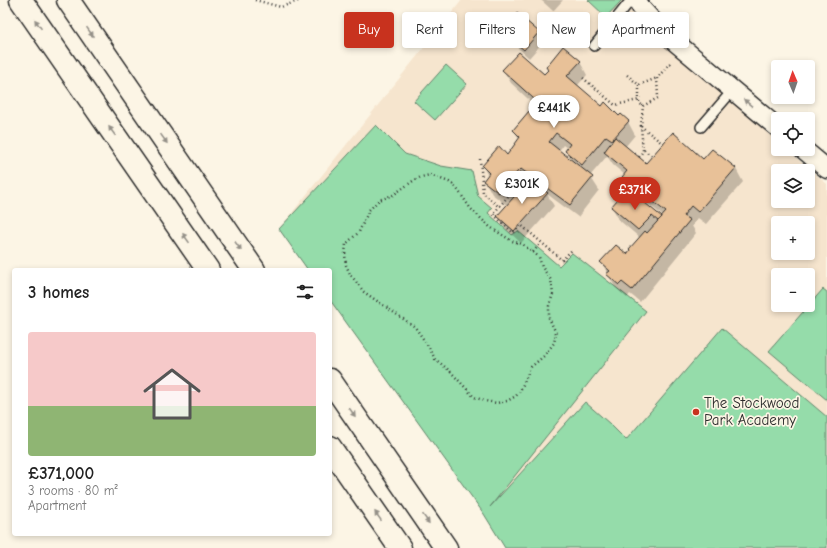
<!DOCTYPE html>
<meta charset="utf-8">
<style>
:root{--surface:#fff;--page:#f2f2f2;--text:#222;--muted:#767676;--accent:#c8321e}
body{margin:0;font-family:"Comic Neue",sans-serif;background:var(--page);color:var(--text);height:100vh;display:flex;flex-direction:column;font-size:15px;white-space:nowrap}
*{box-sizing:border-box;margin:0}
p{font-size:13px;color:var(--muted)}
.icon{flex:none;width:22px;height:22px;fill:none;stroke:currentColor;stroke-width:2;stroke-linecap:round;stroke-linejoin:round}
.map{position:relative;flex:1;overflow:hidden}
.side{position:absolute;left:12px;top:268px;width:320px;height:268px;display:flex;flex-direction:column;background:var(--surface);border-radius:4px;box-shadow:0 2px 6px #0003}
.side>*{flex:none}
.guide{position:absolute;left:344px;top:12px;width:380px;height:36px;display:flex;gap:8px}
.needle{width:26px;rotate:358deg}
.controls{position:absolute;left:771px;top:60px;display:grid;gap:8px}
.controls a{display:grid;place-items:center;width:44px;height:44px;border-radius:4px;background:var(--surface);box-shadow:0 2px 6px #0003;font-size:20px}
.price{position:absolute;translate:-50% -34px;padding:0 9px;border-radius:14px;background:#fff;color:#222;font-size:13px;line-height:26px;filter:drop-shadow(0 1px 2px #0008)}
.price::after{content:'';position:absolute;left:50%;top:24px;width:12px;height:9px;margin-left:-6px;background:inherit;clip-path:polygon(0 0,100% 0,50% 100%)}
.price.active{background:var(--accent);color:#fff}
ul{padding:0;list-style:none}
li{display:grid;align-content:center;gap:8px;height:212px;padding:0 16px}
li span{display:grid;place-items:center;height:124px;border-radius:4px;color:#555}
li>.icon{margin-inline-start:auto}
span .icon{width:72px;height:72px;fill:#fffc;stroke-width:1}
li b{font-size:17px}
h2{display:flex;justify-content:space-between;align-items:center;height:48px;padding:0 16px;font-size:17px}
.pill{padding:0 14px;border-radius:4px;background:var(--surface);box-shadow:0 2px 6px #0003;font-size:14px;line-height:36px}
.pill.active{background:var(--accent);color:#fff}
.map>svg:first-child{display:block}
</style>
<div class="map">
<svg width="827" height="548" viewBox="0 0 827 548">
<rect width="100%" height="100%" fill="#fcf5e5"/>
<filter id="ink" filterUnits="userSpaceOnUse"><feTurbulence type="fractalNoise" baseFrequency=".025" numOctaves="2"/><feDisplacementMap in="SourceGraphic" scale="8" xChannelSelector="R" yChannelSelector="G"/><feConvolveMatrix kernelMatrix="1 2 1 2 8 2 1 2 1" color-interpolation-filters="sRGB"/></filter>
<g filter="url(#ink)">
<path fill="#f6e5ce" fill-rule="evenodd" d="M462,0H588L606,17L622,0H629L653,31L778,142V149H786L827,184V548H505L484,514L330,300V270H308L279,229ZM778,171H808V201H778ZM778,223H808V253H778ZM778,275H808V305H778Z"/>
<g fill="#95dcaa" stroke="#60846a">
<path d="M588,0H622L606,17Z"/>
<path d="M446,65L467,84L435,120L414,101Z"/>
<path d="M376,125L405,154L441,166L472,171L478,196L492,208L488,213L512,235L518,231L559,266L572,253L646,311L490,507L585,402L610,424L626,440L722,328L827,417V548H505L484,514L330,300V270H308L279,229Z"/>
<path d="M823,289L827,292V400L769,351Z"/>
</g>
<g fill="#0003" fill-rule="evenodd">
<path d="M541,0H563L553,11Z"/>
<path d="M517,14L539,33L544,41L529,58L508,39L503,31Z"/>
<path d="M580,62L587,75L577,86L602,107L628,122L635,135L625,147L646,165L703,161L712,150L736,169L743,182L706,224L698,218L692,226L696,233L640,302L630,294L627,298L615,287L602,263L627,255L640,238L619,220L612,207L636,203L662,218L663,216L631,189L623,177L625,175L613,165L607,156L590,176L599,190L578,217L547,194L554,206L521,243L506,229L498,216L508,206L492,194L485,181L488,176L483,166L508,157L520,140L514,130L537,117L542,112L511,83L503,70L544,76ZM563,145L568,149L566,151L572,162L559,151Z"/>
</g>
<g fill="#e8c198" stroke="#2b2b2b">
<path d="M517,13L539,32L524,50L502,31Z"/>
<path d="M563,46L581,61L567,76L602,106L605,102L619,116L621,114L629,121L612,140L606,136L582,165L565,151L570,144L556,133L549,142L593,177L570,205L521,169L499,193L483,181L489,173L482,166L499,146L507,155L520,137L513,130L529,111L536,116L544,108L502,70L519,52L544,74L548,70L546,67Z"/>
<path d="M673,132L703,159L712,149L736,168L698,212L691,206L683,216L690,220L632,290L622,282L619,285L606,274L610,271L600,262L616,245L627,254L630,250L629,249L645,231L647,233L666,212L622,177L627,171L604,152L615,137L646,163Z"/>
<path d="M518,171L529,180L525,184L514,176Z"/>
<path d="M530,179L548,193L514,231L497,216Z"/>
<path d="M624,192L636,202L639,198L662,217L658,221L652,216L638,230L611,207Z"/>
</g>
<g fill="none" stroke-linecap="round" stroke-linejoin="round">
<g stroke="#2b2b2b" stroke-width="12">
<g id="service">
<path d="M594,46L631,0"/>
<path d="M701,127L733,90"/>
</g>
</g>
<g stroke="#2b2b2b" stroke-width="21">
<g id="minor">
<path d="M637,0L642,9L662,31L778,128"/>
<path d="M803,149L827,169"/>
</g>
</g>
<g stroke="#2b2b2b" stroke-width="25">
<g id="motorway">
<path d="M21,0L208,270"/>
<path d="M68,0L254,270"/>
<path d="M330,380L446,548"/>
<path d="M330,447L400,548"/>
</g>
</g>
<g stroke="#2b2b2b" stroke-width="2.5" stroke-dasharray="1 3" stroke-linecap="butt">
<path d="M255,0L281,7L301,0"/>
<path d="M627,75L639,85L657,78"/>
<path d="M583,78L615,105L639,100"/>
<path d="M639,85V103L643,106"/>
<path d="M641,126L643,106L658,98L657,78L672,61"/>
<path d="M644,150L652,156"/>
<path d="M639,157L643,151L641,126L663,144"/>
<path d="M480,159L483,193L499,207"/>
<path d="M430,175L449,182L455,186L471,209L490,227L512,241L522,244L539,257L542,267L551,280L553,294L549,306V318L556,333L554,343L544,356L531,367L520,391L516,396L507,401L497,403L485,401L474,397L450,371L435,359L430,349L415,327L364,292L350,274L346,265L345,254L346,244L359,232L369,210L379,200L393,195L413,181L421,177Z"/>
<path d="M521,181L493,214L513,233L521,225L562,260L572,250"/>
<path d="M533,252L541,243"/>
</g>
<use href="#service" stroke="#fcf5e5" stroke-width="9"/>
<use href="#minor" stroke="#fcf5e5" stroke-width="18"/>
<use href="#motorway" stroke="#fcf5e5" stroke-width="22"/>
</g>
<defs><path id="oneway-solid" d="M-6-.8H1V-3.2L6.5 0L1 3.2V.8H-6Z"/></defs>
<g fill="#949088">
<use href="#oneway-solid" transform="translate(38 24) rotate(-125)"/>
<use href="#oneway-solid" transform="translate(90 32) rotate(55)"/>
<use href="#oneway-solid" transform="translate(748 103) rotate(-140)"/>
<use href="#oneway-solid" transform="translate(112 131) rotate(-125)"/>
<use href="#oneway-solid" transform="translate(164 139) rotate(55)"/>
<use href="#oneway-solid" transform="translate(186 238) rotate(-125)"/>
<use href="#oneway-solid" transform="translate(238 246) rotate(55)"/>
<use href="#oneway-solid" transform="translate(352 412) rotate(55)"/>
<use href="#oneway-solid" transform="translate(378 516) rotate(-125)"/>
<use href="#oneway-solid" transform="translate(426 519) rotate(55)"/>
</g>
</g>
<circle fill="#c8321e" stroke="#fcf5e5" stroke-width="1.5" cx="696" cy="412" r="4"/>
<g text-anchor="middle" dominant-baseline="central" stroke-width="3.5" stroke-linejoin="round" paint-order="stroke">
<g font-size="15" fill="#2b2b2b" stroke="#fcf5e5" text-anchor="start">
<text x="704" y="403">The Stockwood<tspan x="704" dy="17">Park Academy</tspan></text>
</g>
</g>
</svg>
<div class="controls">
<a><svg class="needle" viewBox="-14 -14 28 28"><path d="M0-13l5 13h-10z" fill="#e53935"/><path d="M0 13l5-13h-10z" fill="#767676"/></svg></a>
<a><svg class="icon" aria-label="locate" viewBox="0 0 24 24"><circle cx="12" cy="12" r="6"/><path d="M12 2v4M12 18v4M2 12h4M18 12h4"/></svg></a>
<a><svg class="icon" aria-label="layers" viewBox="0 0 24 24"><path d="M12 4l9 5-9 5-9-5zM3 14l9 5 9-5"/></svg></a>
<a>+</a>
<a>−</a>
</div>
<b class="price" style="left:554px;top:129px">£441K</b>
<b class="price" style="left:522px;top:205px">£301K</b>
<b class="price active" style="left:635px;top:211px">£371K</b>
<div class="guide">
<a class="pill active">Buy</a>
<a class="pill">Rent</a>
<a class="pill">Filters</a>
<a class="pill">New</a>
<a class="pill">Apartment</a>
</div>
<section class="side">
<h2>3 homes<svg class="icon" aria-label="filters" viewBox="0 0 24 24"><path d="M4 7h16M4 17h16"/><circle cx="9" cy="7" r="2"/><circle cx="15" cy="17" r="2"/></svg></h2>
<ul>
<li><span style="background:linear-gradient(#f6c9c9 60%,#8fb573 0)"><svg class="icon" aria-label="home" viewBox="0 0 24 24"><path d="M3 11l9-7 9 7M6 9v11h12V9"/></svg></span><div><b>£371,000</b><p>3 rooms · 80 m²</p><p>Apartment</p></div></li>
</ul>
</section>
</div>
